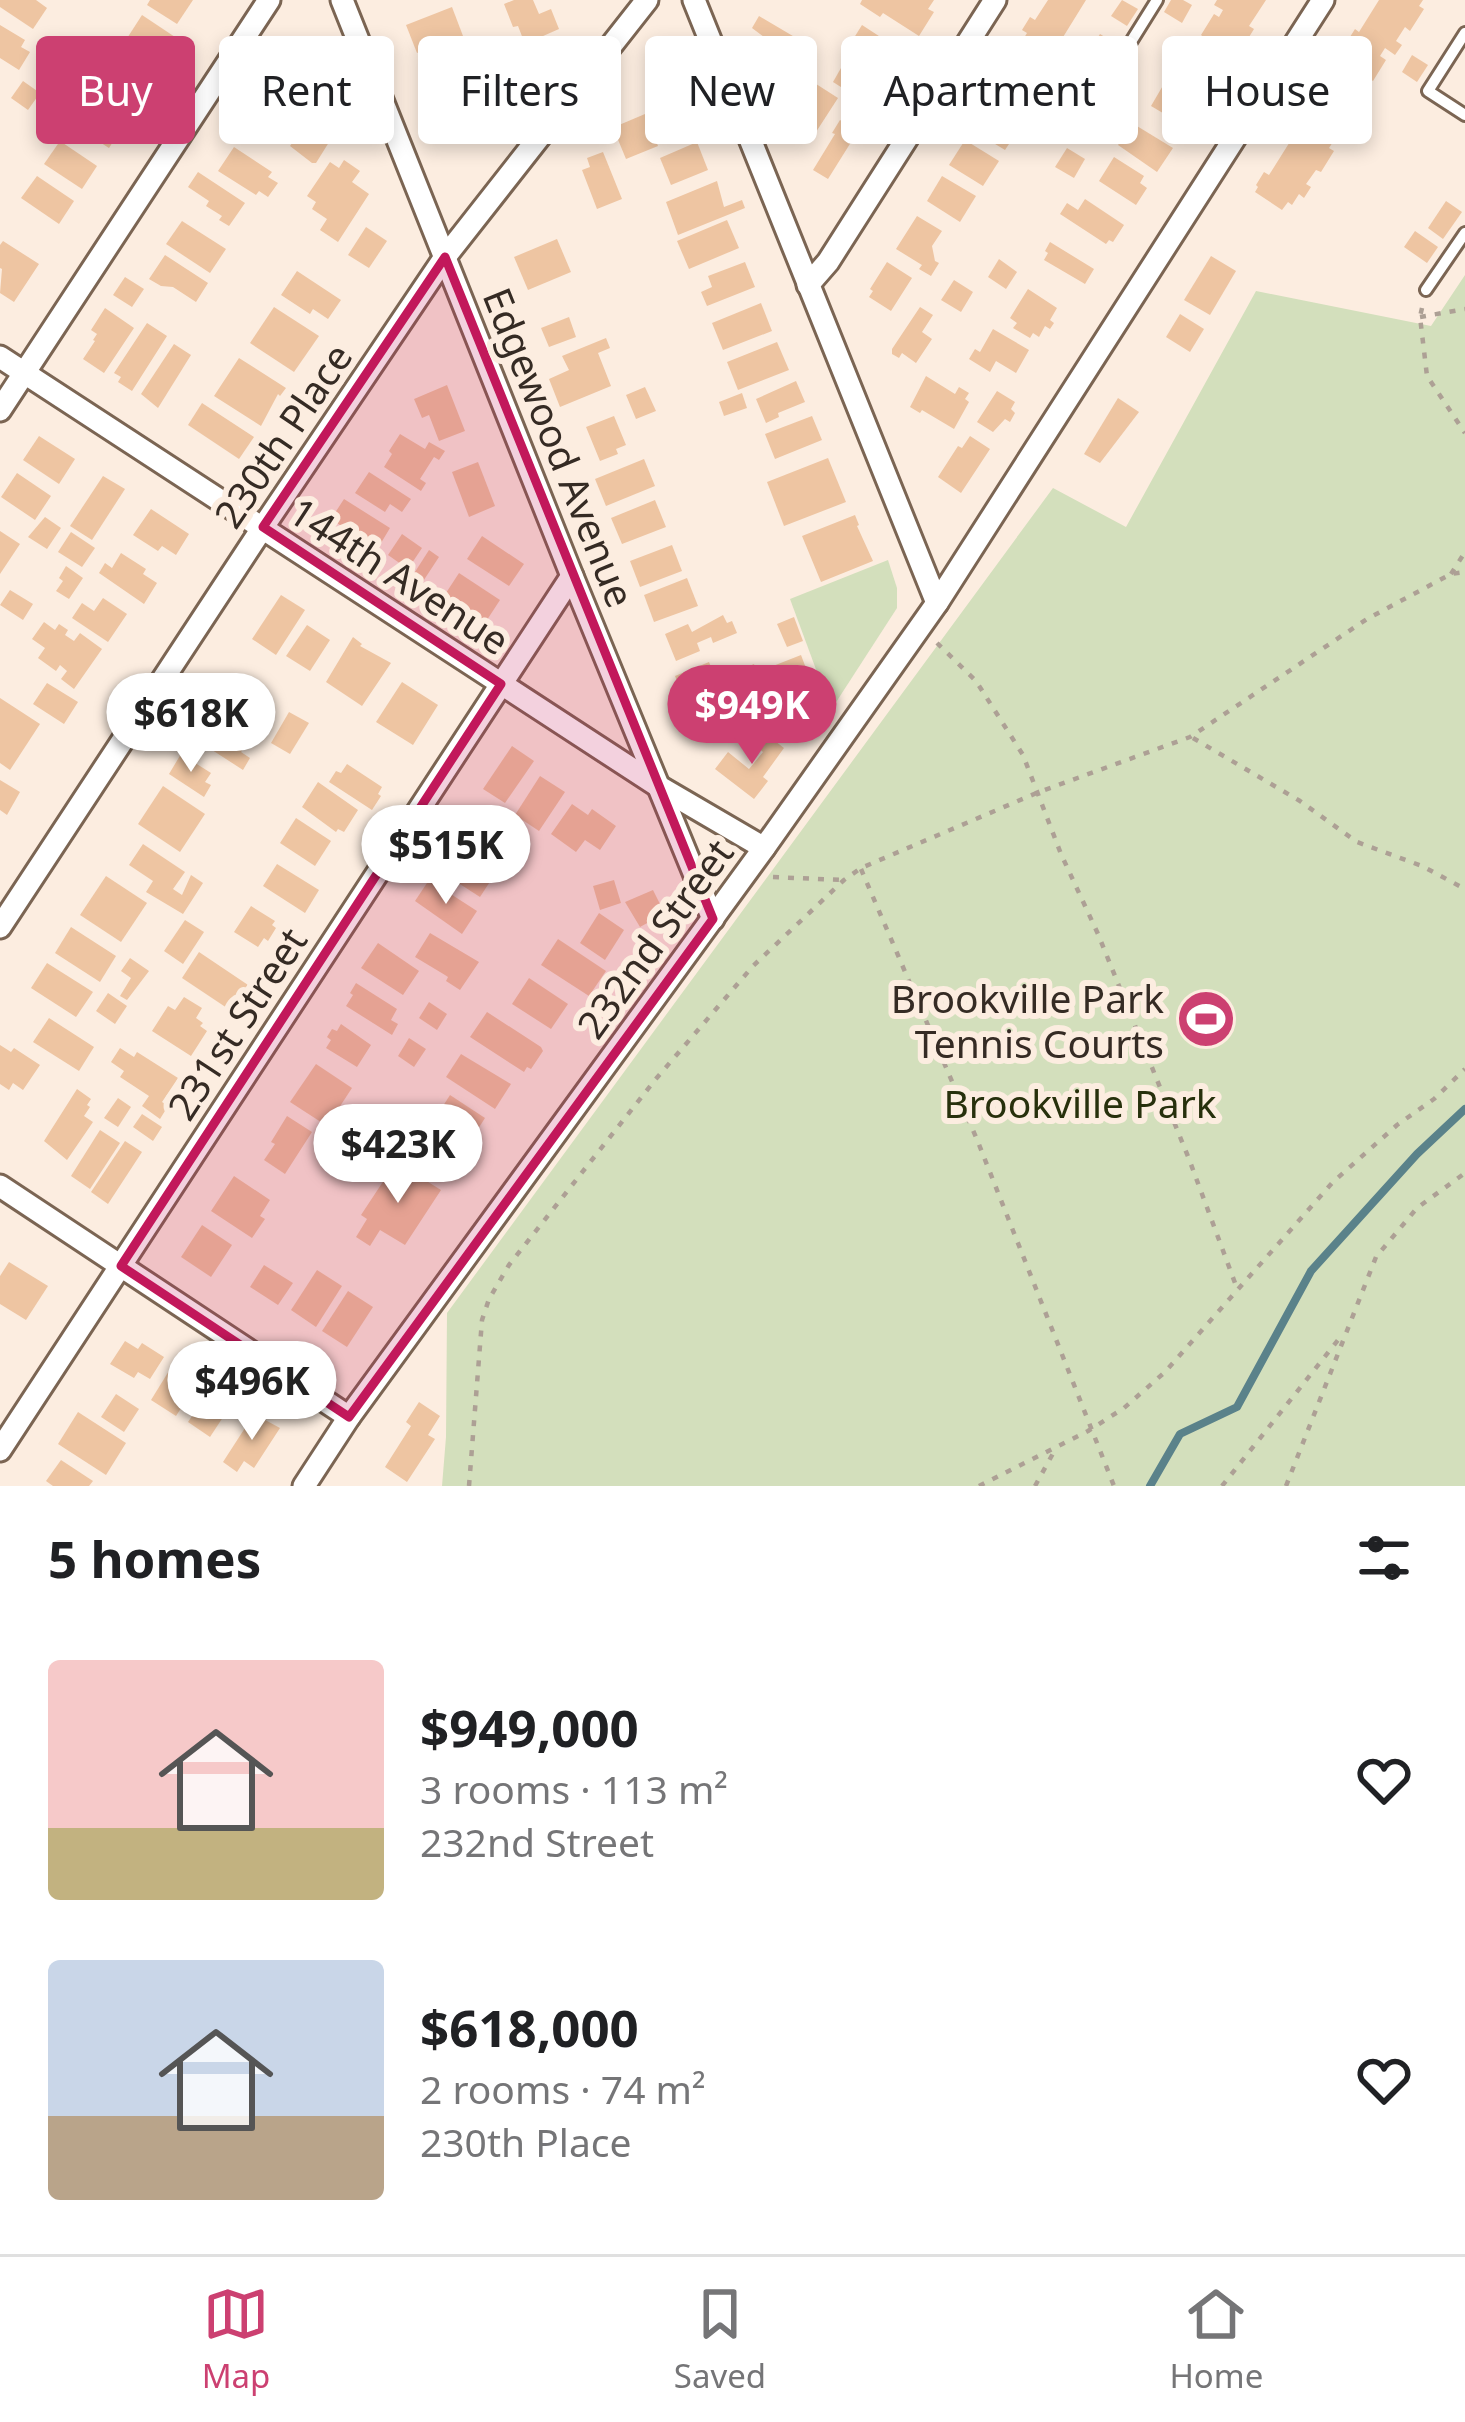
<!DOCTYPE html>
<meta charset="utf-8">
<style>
:root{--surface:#fff;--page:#f2f2f2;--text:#202124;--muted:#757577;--line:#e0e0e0;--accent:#cc4071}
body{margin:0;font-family:"Noto Sans",sans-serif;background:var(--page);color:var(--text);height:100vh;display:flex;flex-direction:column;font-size:45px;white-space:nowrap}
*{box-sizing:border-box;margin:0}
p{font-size:39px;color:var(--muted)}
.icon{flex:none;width:66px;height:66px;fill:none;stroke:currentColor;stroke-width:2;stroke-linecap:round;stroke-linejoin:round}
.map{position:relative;height:1486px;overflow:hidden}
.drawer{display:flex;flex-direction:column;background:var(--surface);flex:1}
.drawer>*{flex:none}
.guide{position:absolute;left:36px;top:36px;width:1395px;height:108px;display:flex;gap:24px}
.price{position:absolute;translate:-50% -102px;padding:0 27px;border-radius:42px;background:#fff;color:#222;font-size:39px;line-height:78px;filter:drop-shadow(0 3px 6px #0008)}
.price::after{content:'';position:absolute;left:50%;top:72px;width:36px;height:27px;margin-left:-18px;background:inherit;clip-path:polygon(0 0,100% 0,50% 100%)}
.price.active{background:var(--accent);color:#fff}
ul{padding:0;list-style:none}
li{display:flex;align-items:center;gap:36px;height:300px;padding:0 48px}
li span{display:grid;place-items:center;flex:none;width:336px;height:240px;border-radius:12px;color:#555}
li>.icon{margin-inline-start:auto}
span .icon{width:144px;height:144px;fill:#fffc;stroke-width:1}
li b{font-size:51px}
h2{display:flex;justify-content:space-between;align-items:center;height:144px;padding:0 48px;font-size:51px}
.chip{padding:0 42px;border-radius:12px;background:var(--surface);box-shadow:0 6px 18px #0003;font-size:42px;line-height:108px}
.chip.active{background:var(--accent);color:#fff}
.menu{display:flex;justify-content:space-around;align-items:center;height:168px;border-top:3px solid var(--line);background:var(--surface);font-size:33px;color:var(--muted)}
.menu a{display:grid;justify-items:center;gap:6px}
.menu .active{color:var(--accent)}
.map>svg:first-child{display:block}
</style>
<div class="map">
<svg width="1465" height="1486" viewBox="0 0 1465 1486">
<rect width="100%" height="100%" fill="#fcede0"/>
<g fill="#d3dfbc">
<path d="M1465,275V1486H442L446,1437L447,1313L1053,488L1126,527L1256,291L1431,326Z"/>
<path d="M888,560L897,588V608L831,710L790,599Z"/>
</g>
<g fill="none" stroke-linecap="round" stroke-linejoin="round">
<path stroke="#5a828a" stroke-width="8" d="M1150,1486L1180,1434L1237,1407L1311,1271L1417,1154L1465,1109"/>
</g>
<g fill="#eec5a2">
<path d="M0,0H36L47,8L33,29L0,7Z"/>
<path d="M150,0H193L177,24L147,5Z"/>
<path d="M514,0H533L539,14L551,9L559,29L525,44L518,26L513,27L504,4Z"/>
<path d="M862,0H934L928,9L934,12L919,36L883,13L880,17L860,4Z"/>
<path d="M1048,0H1086L1047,63L1019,46L1027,33L1022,30L1030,17L1035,20Z"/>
<path d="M1122,0L1138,9L1127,26L1111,16Z"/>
<path d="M1171,0H1183L1192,5L1182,23L1164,12Z"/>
<path d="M1217,0H1266L1249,26L1254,29L1231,66L1225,63L1203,99L1208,102L1196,122L1178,110L1173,119L1151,106L1175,65L1180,69L1189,54L1184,51L1190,41L1201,48L1206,39L1201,35L1214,14L1219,17L1223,10L1214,5Z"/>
<path d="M1379,0H1423L1419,6L1424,9L1410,31L1405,27L1396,41L1402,45L1395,55L1385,48L1380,56L1386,60L1373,81L1367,77L1357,92L1363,96L1350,116L1344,112L1338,120L1349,127L1343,137L1338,134L1329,148L1334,151L1321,172L1316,170L1306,184L1311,187L1304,198L1299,194L1292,205L1288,202L1282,210L1255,192L1258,187L1256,185L1264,172L1269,175L1313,105L1309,102L1355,29L1359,32Z"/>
<path d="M452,7L463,36L417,53L406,25Z"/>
<path d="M142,15L184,43L173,65L157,84L115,57Z"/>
<path d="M759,16L803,42L782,77L764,66L776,46L752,28Z"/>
<path d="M0,25L25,40L21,47L30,52L19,70L0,58Z"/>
<path d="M862,25L905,53L890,77L847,49Z"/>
<path d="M1100,34L1116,44L1104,62L1089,52Z"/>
<path d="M467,47L478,75L449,86L448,81L432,88L423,65Z"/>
<path d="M298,51L320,65L284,120L257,103L275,77L279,79Z"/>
<path d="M1412,55L1428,65L1417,82L1402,72Z"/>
<path d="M845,61L865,74L852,94L833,82Z"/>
<path d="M102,62L144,89L128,114L86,86Z"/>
<path d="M673,68L694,123L674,130L655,81L661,79L659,73Z"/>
<path d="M1010,69L1024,78L1026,74L1064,98L1048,122L1031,111L1028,115L994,93Z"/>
<path d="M23,81L40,93L28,110L11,98Z"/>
<path d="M813,82L838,98L816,132L792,116L799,104L792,99L800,87L807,92Z"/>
<path d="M483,85L495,114L467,125L465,120L448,127L439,103Z"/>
<path d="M1121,85L1138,97L1128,112L1111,101Z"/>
<path d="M987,105L1021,126L1005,150L972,130Z"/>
<path d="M85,106L120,128L124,122L145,136L140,144L120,131L109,148L73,125Z"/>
<path d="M317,106L341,123L316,163H312L290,146Z"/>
<path d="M645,114L658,146L626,159L614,130L619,127V125Z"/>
<path d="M840,120L858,131L828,179L813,170L835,134L832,133Z"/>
<path d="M1132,123L1173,148L1157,172L1118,145Z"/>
<path d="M965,140L999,161L983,186L949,165Z"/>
<path d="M60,141L97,166L82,189L44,164Z"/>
<path d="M697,142L708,170L671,185L660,158Z"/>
<path d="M234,147L272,172L268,177L278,183L268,197L259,191L256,195L218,171Z"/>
<path d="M1067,148L1085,159L1074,178L1055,167Z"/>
<path d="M603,152L622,199L597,209L582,170L590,167L587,158Z"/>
<path d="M1114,157L1144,176L1140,183L1147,188L1136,205L1099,181Z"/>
<path d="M344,160L360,171L352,182L369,194L338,242L320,230L327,219L312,209L316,202L307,196L330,162L339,168Z"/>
<path d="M198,172L245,203L229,226L219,220L222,216L206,206L209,201L188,187Z"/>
<path d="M37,176L74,201L59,224L21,198Z"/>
<path d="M942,176L976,196L960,222L927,201Z"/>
<path d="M717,181L724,207L742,200L745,208L678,235L666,202Z"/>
<path d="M1085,199L1124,225L1113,242L1109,240L1106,244L1060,214L1067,203L1078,210Z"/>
<path d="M1446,201L1462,212L1443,239L1428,228Z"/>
<path d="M917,216L942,231L932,246L935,261L939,263L931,276L919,269L922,265L896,249Z"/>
<path d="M727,220L739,248L689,269L677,241Z"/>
<path d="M182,221L226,249L210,273L166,244Z"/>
<path d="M366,227L387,241L369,268L348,255Z"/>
<path d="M1415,231L1438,247L1427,263L1404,247Z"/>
<path d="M557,239L571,272L528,290L514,257Z"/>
<path d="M3,241L39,264L14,302L0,293L2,269L0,268V245Z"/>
<path d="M1050,242L1094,269L1085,284L1044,260L1048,253L1045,251Z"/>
<path d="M165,255L208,283L196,302L173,287L161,286L149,279Z"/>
<path d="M1211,256L1236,271L1210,315L1184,300Z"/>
<path d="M999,259L1017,272L1006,289L988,277Z"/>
<path d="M745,262L755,287L707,306L701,292L712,287L708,276Z"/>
<path d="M887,262L912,278L891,311L869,297L873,291L870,289Z"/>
<path d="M297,271L341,300L328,319L313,309L310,314L281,295Z"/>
<path d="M125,277L144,289L132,307L113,295Z"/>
<path d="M954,280L973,292L961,312L941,300Z"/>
<path d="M1028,289L1057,308L1050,320L1054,323L1050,329L1045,326L1039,337L1033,333L1030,338L1013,328L1017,323L1010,318Z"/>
<path d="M761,303L772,331L723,350L712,323Z"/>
<path d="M274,307L319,336L294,372L250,343Z"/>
<path d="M920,307L933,315L922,332L932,339L916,363L902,353L899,358L892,354V349Z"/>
<path d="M105,308L134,328L104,373L83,359L95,341L93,340L97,334L91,330Z"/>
<path d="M1180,314L1204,329L1190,352L1166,337Z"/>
<path d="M569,317L576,337L549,347L541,328Z"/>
<path d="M147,323L167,336L132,391L118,382L121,377L114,373Z"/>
<path d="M993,329L1029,350L1016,373L996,361L990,372L969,359L975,349L980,352Z"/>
<path d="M606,338L610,348L598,353L611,386L560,407L549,379L569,370L562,356Z"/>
<path d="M777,342L789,370L738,390L727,362Z"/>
<path d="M174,344L191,355L158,408L141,394Z"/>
<path d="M239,358L286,388L280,396L278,394L261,426L214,396Z"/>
<path d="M926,376L955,394L959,387L969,393L965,399L969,402L954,429L922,410L920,413L910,407Z"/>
<path d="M796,381L805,402L778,413L779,417L766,423L756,399Z"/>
<path d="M447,385L465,431L439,441L429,415L422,418L414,399Z"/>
<path d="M645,387L656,411L636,419L626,395Z"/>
<path d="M997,391L1015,402L1011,409L1015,413L1010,422L1005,419L993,432L977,422Z"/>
<path d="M742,393L747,408L724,416L719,402Z"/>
<path d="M1118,398L1139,412L1100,463L1084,454Z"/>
<path d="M202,403L254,437L239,459L188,425Z"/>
<path d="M614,416L626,445L616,449L618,454L600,461L586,427Z"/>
<path d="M812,416L822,440L775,459L765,434Z"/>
<path d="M400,434L425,449L429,442L445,451L439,460L434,457L420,479L426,483L421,491L384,467L392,454L389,451Z"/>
<path d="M39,436L75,459L59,484L23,460Z"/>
<path d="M970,436L990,449L961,493L938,477L958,446L962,448Z"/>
<path d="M828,458L846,502L784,526L767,482Z"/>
<path d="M644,459L655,486L606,506L595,479Z"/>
<path d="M478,462L495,506L469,517L452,472Z"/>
<path d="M369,472L411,499L402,512L390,504L385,512L355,493Z"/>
<path d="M17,473L51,496L35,520L1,497Z"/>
<path d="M103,476L125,489L92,540L70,526Z"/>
<path d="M344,499L390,528L381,543L375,539L371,546L331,519Z"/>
<path d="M655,500L666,527L622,544L611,518Z"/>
<path d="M151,509L189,534L176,555L162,546L158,551L133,535Z"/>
<path d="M855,515L859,525L857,526L873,561L821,582L802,536Z"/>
<path d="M45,517L61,528L47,549L28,537Z"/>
<path d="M0,531L20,544L0,574Z"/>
<path d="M71,532L95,548L82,567L58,552Z"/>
<path d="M402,534L422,548L408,569L388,555Z"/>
<path d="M482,536L524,564L509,586L467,559Z"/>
<path d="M672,545L682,571L640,587L630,561Z"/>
<path d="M429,550L439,557L416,592L406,586Z"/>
<path d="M121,553L146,569L143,574L157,583L144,604L99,573L105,563L112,568Z"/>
<path d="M66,566L83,578L69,599L56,591L63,581L59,578Z"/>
<path d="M459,573L500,600L485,623L444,596Z"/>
<path d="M687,578L698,606L654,622L644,595Z"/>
<path d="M10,590L33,604L23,620L0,605Z"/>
<path d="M281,595L305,610L276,655L252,639Z"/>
<path d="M103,598L127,614L108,642L72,618L82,603L94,611Z"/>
<path d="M723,615L727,623L732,621L737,633L713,643L711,637L697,643L700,651L676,661L665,634L688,624L692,632Z"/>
<path d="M794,617L803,641L787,647L777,624Z"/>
<path d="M44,622L55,630L59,624L68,630L65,635L74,641L80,633L102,649L74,689L61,679L67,671L60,665L56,671L38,658L45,648L32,639Z"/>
<path d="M307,625L330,640L310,671L286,656Z"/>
<path d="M353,637L362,644L360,646L391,663L362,706L326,682Z"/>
<path d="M801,655L818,700L796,708L790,692L784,695L773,666Z"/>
<path d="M709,662L718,685L684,699L675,676Z"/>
<path d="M754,664L760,679L738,687L732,673Z"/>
<path d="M221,675L227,679L230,675L238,678L272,703L257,726L215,697L218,693L212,689Z"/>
<path d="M402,682L438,705L413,745L376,722Z"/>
<path d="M47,683L78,702L64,724L33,704Z"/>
<path d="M734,696L745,723L698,742L686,714Z"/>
<path d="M0,698L40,724L10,770L0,763Z"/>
<path d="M289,712L309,723L290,754L271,743Z"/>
<path d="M204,717L248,743L241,752L250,758L243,770L192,737Z"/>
<path d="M762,731L784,748L763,777L768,781L754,799L715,769L728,752L749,769L763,752L753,743Z"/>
<path d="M512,746L534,761L505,803L483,789Z"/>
<path d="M181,754L211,773L205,782L211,785L204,797L169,774Z"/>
<path d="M347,764L382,787L378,794L381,796L372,810L329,782L336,771L341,773Z"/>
<path d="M540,776L565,792L539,831L515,815Z"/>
<path d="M0,780L20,792L7,815L0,810Z"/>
<path d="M318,782L358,810L344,832L338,829L336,832L302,807Z"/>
<path d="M163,786L205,814L180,852L138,824Z"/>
<path d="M572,804L588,815L592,809L616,826L600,850L585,840L576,852L551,834Z"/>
<path d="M296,818L331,841L315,866L280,843Z"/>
<path d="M460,831L504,860L480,897L435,868Z"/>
<path d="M143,844L185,872L173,889L182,895L191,875L203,883L183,914L146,892L153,881L129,865Z"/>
<path d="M277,864L319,890L305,913L263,886Z"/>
<path d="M106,876L147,903L121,942L80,915Z"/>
<path d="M429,880L477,911L462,934L415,901Z"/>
<path d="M614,880L621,903L600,910L593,886Z"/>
<path d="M653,890L667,918L653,925L651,921L640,927L625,902Z"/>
<path d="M251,906L275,921L272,925L276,928L268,941L264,938L258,947L234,932Z"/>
<path d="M599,913L624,930L605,960L580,943Z"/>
<path d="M185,920L204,932L183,964L164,951Z"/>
<path d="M71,927L116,956L100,982L55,953Z"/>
<path d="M430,933L479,962L460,990L446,981L448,977L445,975L415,957Z"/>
<path d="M558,939L606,971L589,996L541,965Z"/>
<path d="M378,943L419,971L403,995L361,968Z"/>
<path d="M199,952L254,989L247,999L237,993L227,1008L182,978Z"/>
<path d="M130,958L149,971L127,1000L120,996L131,978L121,971Z"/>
<path d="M47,963L93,992L76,1017L31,988Z"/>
<path d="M529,978L568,1004L551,1029L512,1004Z"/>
<path d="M356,983L397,1009L391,1020L398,1024L392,1035L346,1006L353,995L350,993Z"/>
<path d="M108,993L127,1006L115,1024L96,1011Z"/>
<path d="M184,997L202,1008L196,1018L203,1023L200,1026L207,1031L191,1056L152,1031L168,1006L175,1010Z"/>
<path d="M429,1002L447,1014L437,1030L419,1018Z"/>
<path d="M487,1012L541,1047L543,1051L531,1069L527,1067L524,1072L470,1037Z"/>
<path d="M49,1018L94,1047L79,1071L33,1042Z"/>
<path d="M341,1024L371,1045L357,1067L326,1048L331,1040L327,1037L332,1029L337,1031Z"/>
<path d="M409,1038L426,1049L414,1067L398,1056Z"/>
<path d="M0,1045L11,1052L14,1048L40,1065L23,1090L13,1083L9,1090L0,1084Z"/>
<path d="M120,1048L134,1057L137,1052L178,1078L162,1102L168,1106L160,1119L142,1106L149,1096L120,1077L124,1071L111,1062Z"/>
<path d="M461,1054L511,1084L495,1109L446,1077Z"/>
<path d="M316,1064L352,1088L327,1126L290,1102Z"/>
<path d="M77,1089L91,1099L87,1105L90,1107L84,1116L93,1122L67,1160L44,1141Z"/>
<path d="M450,1095L485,1118L469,1143L434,1120Z"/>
<path d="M118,1098L131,1107L118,1127L104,1118Z"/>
<path d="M389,1110L400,1117L395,1124L405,1131L392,1152L369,1138Z"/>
<path d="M142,1114L162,1127L153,1141L133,1127Z"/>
<path d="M287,1116L312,1132L285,1174L264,1160L275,1144L271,1142Z"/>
<path d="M425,1127L458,1148L460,1153L449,1169L446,1166L440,1176L417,1161L427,1146L417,1139Z"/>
<path d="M100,1130L120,1143L90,1189L71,1176Z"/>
<path d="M125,1141L142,1152L108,1204L91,1192Z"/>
<path d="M396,1162L441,1190L405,1245L380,1230L370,1246L356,1237L367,1219L361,1215Z"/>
<path d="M234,1176L270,1200L260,1216L265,1219L252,1238L211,1211Z"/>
<path d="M202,1225L232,1245L211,1277L181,1257Z"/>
<path d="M9,1262L48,1286L26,1320L0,1304V1276Z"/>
<path d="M264,1265L293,1283L278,1305L250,1287Z"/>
<path d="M317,1270L342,1286L316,1327L291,1310Z"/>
<path d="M348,1291L373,1307L347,1347L322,1331Z"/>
<path d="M125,1341L138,1349L142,1343L164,1357L150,1379L138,1372L134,1378L110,1364Z"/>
<path d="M172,1366L199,1380L176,1416L151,1400Z"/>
<path d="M209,1391L231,1405L210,1437L188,1422Z"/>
<path d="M116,1394L139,1409L124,1432L101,1417Z"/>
<path d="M419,1402L440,1416L428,1435L435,1439L407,1482L385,1467L411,1426L406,1422Z"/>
<path d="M78,1412L126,1443L106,1475L58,1444Z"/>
<path d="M254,1414L280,1428L254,1468L244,1461L237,1472L223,1462Z"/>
<path d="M61,1460L93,1481L89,1486H53L46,1481Z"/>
</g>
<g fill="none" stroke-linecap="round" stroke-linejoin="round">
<g stroke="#7b6553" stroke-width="16">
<g id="lane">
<path d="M1465,33L1428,91L1465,115"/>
<path d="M1104,85L1157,0"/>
<path d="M1426,290L1465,233"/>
</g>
</g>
<g stroke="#7b6553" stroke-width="27">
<g id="street">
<path d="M342,0L572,576L713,919"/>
<path d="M694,0L937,603"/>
<path d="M808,285L828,262L995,0"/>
<path d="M0,357L658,786L764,848"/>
<path d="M0,410L269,0"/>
<path d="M0,927L263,527L445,257L647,0"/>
<path d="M0,1186L349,1417"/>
<path d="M0,1450L572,576"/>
<path d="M304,1486L349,1417L764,848L937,603L1323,0"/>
</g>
</g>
<g stroke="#ada095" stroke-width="4.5" stroke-dasharray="6 9" stroke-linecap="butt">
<path d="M1422,308L1420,317L1427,376L1465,433"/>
<path d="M1420,317L1465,309"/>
<path d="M1451,574L1465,552"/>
<path d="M937,643L976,681L1023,755L1061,854L1098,934L1189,1159L1238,1291"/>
<path d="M1193,738L1300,801L1357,842L1422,866L1465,889"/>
<path d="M861,869L978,1142L1114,1486"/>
<path d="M773,877L844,880"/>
<path d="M469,1486L482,1320L489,1299L509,1265L655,1080L753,966L844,880L861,868L1039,792L1190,737L1367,619L1451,574L1465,572"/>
<path d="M979,1486L1088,1431L1124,1408L1165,1372L1332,1183L1397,1125L1434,1099L1465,1069"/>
<path d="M1035,1486L1056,1448"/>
<path d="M1222,1486L1342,1335"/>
<path d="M1286,1486L1376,1257L1417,1208L1465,1173"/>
</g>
<use href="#lane" stroke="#fff" stroke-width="10"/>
<use href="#street" stroke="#fff" stroke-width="21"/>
</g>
<path fill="#c2185b" fill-opacity="0.2" stroke="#c2185b" stroke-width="9" stroke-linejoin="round" d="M445,257L713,919L349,1417L121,1266L501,684L263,527Z"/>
<defs>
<g id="stadium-disc" transform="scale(3)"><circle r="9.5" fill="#cc4071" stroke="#fcede0"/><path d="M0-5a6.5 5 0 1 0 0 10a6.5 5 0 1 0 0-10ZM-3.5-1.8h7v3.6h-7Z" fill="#fff"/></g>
</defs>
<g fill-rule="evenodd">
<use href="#stadium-disc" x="1206" y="1019"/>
</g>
<g text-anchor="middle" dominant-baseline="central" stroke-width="12" stroke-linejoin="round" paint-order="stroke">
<g font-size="39" fill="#352b24" stroke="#fcede0">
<text transform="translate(282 435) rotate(-56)">230th Place</text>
<text transform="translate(560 447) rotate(68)">Edgewood Avenue</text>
<text transform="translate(400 575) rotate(33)">144th Avenue</text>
<text transform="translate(654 938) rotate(-54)">232nd Street</text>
<text transform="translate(236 1023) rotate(-57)">231st Street</text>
</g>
<g font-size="39" fill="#352b24" stroke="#fcede0" text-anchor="end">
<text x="1164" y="997">Brookville Park<tspan x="1164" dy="45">Tennis Courts</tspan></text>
</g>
<g font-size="39" fill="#27300c" stroke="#fcede0">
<text x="1080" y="1102">Brookville Park</text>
</g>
</g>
</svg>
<b class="price active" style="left:752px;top:767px">$949K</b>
<b class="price" style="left:191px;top:775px">$618K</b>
<b class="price" style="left:446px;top:907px">$515K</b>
<b class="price" style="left:398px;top:1206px">$423K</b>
<b class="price" style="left:252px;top:1443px">$496K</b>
<div class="guide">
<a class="chip active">Buy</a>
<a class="chip">Rent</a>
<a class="chip">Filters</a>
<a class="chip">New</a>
<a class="chip">Apartment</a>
<a class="chip">House</a>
</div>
</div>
<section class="drawer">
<h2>5 homes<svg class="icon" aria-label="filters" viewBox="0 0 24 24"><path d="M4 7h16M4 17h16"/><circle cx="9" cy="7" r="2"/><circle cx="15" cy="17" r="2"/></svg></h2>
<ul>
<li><span style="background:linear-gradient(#f6c9c9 70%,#c2b280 0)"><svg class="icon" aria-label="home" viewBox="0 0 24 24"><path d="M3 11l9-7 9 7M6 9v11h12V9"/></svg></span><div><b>$949,000</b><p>3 rooms · 113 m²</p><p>232nd Street</p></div><svg class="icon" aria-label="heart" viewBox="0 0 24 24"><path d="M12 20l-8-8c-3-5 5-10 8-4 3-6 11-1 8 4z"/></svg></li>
<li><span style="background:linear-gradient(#c9d6e8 65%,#b9a48a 0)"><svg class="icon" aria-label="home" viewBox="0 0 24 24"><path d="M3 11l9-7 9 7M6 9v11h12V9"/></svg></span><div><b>$618,000</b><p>2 rooms · 74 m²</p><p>230th Place</p></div><svg class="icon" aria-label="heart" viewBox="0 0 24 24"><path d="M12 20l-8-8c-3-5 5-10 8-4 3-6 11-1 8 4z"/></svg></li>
</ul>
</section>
<nav class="menu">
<a class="active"><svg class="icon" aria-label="map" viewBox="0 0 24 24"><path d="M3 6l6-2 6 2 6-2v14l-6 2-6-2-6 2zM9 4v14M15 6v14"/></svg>Map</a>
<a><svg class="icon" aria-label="saved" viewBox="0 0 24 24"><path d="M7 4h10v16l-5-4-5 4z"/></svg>Saved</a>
<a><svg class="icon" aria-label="home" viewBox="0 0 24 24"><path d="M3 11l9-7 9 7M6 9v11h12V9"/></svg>Home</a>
</nav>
